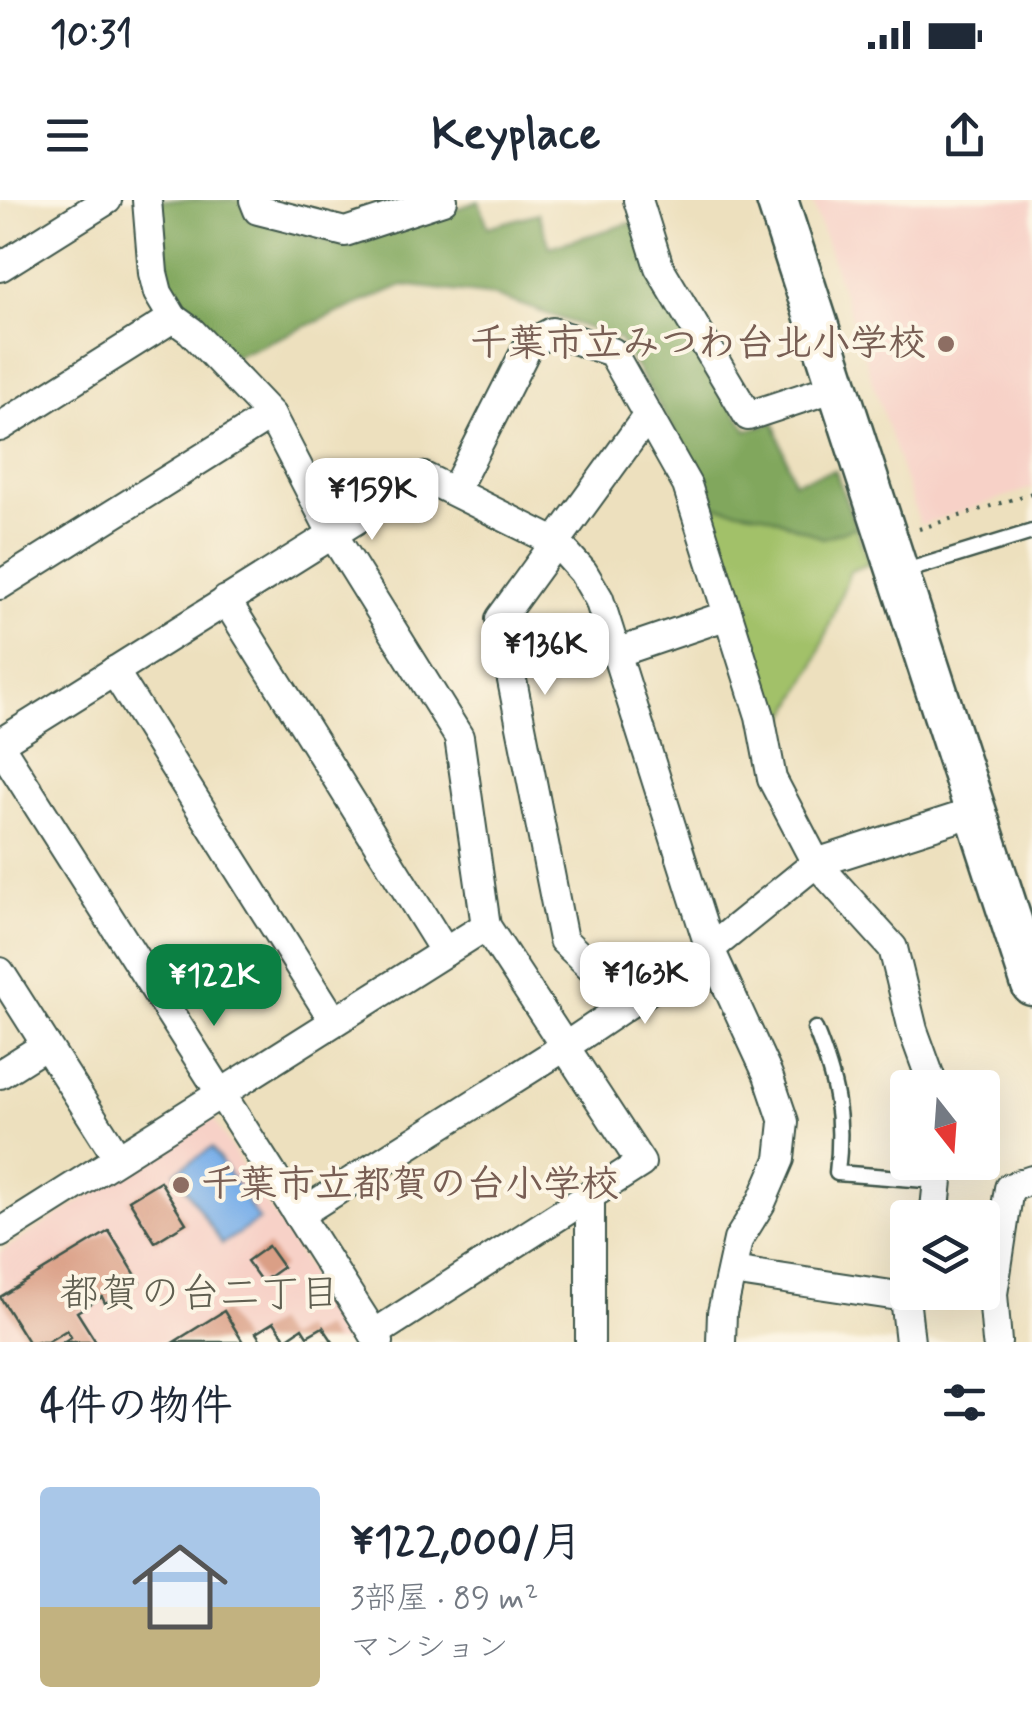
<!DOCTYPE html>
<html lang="ja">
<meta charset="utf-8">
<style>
:root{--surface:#fff;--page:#f2f2f3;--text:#1f2937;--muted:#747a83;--line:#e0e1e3;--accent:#0b8043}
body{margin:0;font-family:Mynerve,"Klee One",sans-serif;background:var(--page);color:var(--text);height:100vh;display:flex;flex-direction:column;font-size:38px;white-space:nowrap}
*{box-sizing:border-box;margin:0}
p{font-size:32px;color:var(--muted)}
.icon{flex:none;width:55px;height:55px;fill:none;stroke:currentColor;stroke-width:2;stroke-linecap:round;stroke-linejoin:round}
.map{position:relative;height:1142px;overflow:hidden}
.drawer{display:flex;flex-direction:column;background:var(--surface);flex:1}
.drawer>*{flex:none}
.needle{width:65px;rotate:163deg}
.controls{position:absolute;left:890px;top:870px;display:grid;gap:20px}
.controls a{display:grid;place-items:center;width:110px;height:110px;border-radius:10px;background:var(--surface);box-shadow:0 10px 40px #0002;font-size:50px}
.price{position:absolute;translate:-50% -85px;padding:0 22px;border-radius:20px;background:#fff;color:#222;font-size:32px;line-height:65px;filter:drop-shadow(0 2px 5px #0008)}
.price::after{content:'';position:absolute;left:50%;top:60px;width:30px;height:22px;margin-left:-15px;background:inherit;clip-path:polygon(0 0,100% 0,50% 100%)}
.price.selected{background:var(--accent);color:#fff}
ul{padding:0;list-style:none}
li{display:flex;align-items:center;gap:30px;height:250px;padding:0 40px}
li+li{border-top:2px solid var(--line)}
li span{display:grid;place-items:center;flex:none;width:280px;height:200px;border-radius:10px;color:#555}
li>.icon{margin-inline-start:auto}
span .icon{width:120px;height:120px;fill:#fffc;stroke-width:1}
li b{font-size:42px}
h2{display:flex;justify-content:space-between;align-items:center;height:120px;padding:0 40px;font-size:42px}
.status{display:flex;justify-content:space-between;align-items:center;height:70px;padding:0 50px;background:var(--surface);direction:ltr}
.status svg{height:28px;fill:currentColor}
header{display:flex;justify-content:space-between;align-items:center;height:130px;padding:0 40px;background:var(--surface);font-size:45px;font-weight:800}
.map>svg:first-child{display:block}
</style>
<div class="status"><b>10:31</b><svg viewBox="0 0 49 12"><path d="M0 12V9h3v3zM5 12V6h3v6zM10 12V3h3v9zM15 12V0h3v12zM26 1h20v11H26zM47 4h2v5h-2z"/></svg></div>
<header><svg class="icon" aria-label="menu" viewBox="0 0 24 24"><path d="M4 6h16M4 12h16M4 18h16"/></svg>Keyplace<svg class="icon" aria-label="share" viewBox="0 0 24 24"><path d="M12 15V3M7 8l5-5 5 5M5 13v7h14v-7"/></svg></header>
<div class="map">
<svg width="1032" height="1142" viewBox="0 0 1032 1142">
<rect width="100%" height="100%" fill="#fcf5e5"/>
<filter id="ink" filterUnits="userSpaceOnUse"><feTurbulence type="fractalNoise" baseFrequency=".01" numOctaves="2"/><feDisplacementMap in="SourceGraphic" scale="20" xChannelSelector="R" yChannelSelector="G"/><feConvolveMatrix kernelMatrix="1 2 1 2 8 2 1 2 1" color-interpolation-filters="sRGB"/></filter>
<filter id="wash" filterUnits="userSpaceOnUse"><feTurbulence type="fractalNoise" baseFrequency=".0048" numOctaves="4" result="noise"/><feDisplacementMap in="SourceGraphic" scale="40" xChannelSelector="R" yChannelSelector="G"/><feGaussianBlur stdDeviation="2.25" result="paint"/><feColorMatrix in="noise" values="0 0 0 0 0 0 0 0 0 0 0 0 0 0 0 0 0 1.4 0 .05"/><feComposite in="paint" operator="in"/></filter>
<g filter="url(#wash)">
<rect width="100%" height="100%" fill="#ede0be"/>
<g fill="#f7d1c7">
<path d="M812,0H1032V288L920,325Z"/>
<path d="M213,918L354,1142H0V1052Z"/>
</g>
<path fill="#a2c169" stroke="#607f4e" stroke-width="2.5" d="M709,305L764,314L822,338L856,327L869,364L850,371L814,466L780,529Z"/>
<path fill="#81a75d" stroke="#507248" stroke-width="2.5" d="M159,0H242L249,19L346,46L479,1L488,27L538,13L550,47L634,22L650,72L747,230L774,222L794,282L835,270L856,327L823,338L764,314L709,305L688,254L619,139L496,96L403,85L234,157L169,90L163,58Z"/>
<path fill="#7cb0e9" stroke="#4e768e" stroke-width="2.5" d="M212,948L259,1020L222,1044L175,972Z"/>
<g id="blocks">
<g fill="#da9f86">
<path d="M160,981L186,1023L155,1042L129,1000Z"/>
<path d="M109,1031L140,1082L105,1103L102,1097L77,1112L96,1142H63L71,1137L67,1130L47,1142H28L0,1097Z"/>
<path d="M268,1046L283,1067L262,1082L247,1061Z"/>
<path d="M224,1111L243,1142H174Z"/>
<path d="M274,1122L286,1139L302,1128L307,1136L323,1127L333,1142H262L256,1133Z"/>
</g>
</g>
</g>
<g filter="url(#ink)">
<use href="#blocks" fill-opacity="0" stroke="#3e5549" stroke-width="2.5"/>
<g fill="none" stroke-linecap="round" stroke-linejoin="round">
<g stroke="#3e5549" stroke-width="19">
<g id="lane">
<path d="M899,373L1032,332"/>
<path d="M815,829C836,881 844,916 837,973L938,981"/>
</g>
</g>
<g stroke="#3e5549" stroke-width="32">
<g id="street">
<path d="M147,0L153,73L158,93L173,118L191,131L271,215L332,333L459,537L486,726L641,963L374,1134"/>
<path d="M254,0L258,10L345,32L443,0"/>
<path d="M638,0L659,67L748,216L836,187"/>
<path d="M0,67L107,0"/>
<path d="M0,227L173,118"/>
<path d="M455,290L529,144L552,132L612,152L687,285L760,516L772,579L816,663L893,748L913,830L934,888"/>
<path d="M0,385L271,215"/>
<path d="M226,400L445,752"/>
<path d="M616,453L728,415"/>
<path d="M114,471L334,821"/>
<path d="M0,543L424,277L557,343L583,372L599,399L710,749L768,875L784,922L780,959L761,1003L738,1040L722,1113L721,1142"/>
<path d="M0,546L379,1142"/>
<path d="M0,772L118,958"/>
<path d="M629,803L563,740L500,419L648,215"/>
<path d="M0,874L46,845"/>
<path d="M298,1015L566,846L710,749L816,663L975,612"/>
<path d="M934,1018L940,962"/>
<path d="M0,1033L486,726"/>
<path d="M732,1071L905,1097"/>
<path d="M590,1142V995"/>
<path d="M910,1142L905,1097L911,1092"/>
<path d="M997,1142L993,1094L1009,988L1032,980"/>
</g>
</g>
<g stroke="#3e5549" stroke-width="45">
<path id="secondary" d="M777,0L1032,785"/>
</g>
<path stroke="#3e5549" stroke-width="4" stroke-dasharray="2.5 8" stroke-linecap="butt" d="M919,329L1032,293"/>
<use href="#lane" stroke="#fff" stroke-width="14"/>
<use href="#street" stroke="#fff" stroke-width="28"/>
<use href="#secondary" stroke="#fff" stroke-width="40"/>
</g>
</g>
<g fill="#8d6e63" stroke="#fcf5e5" stroke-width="4">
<circle cx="946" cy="144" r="10"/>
<circle cx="181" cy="985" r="10"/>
</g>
<g text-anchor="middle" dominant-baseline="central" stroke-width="8" stroke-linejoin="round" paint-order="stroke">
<g font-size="38" font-weight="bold" fill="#785e54" stroke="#fcf5e5" text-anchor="end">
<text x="926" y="144">千葉市立みつわ台北小学校</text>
<text x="201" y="985" text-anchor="start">千葉市立都賀の台小学校</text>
</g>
<g font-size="40" fill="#605f51" stroke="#fcf5e5">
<text x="200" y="1095">都賀の台二丁目</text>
</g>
</g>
</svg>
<div class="controls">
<a><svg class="needle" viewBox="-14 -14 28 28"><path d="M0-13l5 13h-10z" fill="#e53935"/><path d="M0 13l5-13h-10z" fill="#747a83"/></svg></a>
<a><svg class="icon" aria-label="layers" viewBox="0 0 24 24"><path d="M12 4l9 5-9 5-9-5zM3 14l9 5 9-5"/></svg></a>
</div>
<b class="price" style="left:372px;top:343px">¥159K</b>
<b class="price" style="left:545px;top:498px">¥136K</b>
<b class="price" style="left:645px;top:827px">¥163K</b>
<b class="price selected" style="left:214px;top:829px">¥122K</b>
</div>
<section class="drawer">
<h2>4件の物件<svg class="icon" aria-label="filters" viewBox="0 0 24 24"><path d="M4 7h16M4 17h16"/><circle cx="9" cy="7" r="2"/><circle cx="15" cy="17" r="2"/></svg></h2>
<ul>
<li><span style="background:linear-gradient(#a9c7e8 60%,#c2b280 0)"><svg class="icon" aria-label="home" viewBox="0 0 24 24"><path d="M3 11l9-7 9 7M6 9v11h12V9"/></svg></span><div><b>¥122,000/月</b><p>3部屋 · 89 m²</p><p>マンション</p></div></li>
</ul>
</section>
